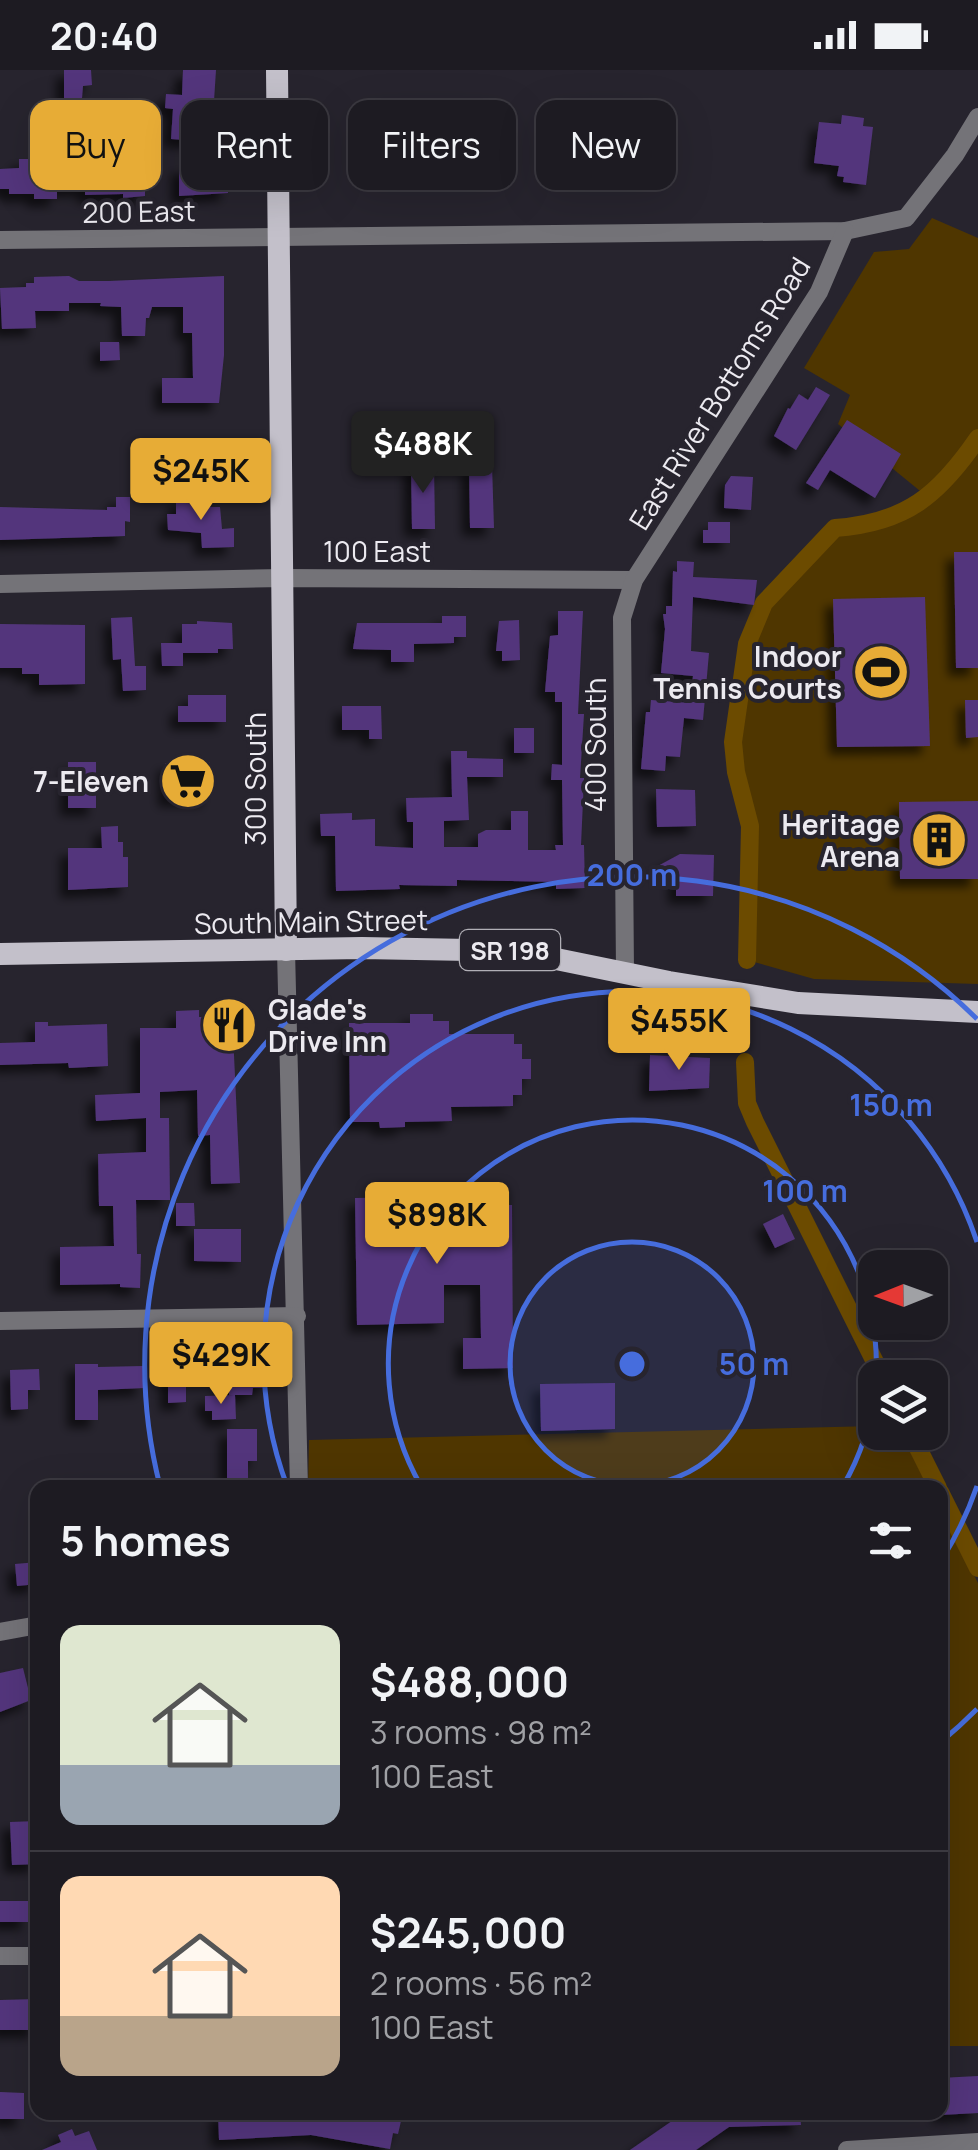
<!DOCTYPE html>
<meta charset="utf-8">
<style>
:root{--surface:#1d1b22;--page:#2a282f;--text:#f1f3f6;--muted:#a0a1a5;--line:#3b3940;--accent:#e7ac36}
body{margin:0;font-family:Manrope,sans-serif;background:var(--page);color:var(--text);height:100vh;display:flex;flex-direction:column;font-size:38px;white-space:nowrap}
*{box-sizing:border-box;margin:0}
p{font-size:32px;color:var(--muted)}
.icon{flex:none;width:55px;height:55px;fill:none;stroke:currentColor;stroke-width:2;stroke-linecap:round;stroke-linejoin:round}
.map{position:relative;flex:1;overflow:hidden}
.details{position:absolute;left:30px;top:1410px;width:918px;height:640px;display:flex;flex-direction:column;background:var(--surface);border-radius:20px;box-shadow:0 10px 40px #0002,0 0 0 2px var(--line)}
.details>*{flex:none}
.top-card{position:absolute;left:30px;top:30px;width:920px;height:90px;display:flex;gap:20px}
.needle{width:65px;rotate:269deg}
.controls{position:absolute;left:858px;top:1180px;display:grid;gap:20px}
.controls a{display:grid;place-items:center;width:90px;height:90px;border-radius:20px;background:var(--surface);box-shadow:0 10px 40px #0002,0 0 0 2px var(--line);font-size:50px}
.price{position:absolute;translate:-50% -85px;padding:0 22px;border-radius:10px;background:var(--accent);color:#111;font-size:32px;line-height:65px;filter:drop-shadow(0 2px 5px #0008)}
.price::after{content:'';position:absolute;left:50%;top:60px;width:30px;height:22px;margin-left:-15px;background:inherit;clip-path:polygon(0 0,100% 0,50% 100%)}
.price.current{background:#222;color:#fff}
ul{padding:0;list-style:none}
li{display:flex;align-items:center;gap:30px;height:250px;padding:0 30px}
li+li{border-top:2px solid var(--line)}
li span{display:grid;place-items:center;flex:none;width:280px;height:200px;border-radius:20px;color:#555}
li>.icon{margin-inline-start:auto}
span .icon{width:120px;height:120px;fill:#fffc;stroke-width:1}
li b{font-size:42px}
h2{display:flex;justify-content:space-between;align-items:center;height:120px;padding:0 30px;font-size:42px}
.tag{padding:0 35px;border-radius:20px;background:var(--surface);box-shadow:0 10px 40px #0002,0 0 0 2px var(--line);font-size:35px;line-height:90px}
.tag.current{background:var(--accent);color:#111}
.status{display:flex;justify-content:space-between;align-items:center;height:70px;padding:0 50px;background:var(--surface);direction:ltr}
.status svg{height:28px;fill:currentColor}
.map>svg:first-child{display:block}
</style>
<div class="status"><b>20:40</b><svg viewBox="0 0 49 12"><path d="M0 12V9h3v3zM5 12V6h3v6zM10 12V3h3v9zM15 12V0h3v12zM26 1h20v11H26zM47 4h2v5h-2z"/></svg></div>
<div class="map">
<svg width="978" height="2080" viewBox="0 0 978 2080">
<defs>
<filter id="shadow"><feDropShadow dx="-8" dy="8" stdDeviation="5" flood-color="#0009"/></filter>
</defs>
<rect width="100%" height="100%" fill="#27242e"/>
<g fill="#4f3600">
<path d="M932,148L978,168V914L814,909L747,890C748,847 752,803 750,760C749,740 739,720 736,701C729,656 739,567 766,530C786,504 812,481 835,458C873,455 896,452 925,425L838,354L850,325L804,298L874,182L909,179Z"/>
<path d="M875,1356V1362L901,1363L929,1417L308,1418L309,1370Z"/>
<path d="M940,1439L978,1513V1976H940Z"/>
</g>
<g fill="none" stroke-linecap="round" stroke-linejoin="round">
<g stroke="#6c4b00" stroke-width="18">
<path d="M747,890L750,756L736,702L733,672L747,574L764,533L835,458C906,453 939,425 978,368"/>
<path d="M745,992L747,1033L755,1052L883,1308"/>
<path d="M910,1362L938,1418"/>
<path d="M940,1422L978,1498"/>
</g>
</g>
<g fill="#53367c" filter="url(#shadow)">
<path d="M64,0H91L92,15L83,16L82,28H64Z"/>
<path d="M183,0H216L213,46H202L199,71L171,69L173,39L165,38L166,24L182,25Z"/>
<path d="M842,45L864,48L863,56L873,57L866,115L843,112L844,107L837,106L839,96L814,93L819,52L841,54Z"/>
<path d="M122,87H150V100H145V126L123,128V124L85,125V118L57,119V129H34V124H9V119H0V99L19,98V89H57V95H122Z"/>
<path d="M203,92H228V123L179,126V96H203Z"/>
<path d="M69,206L79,211H109L224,206V285L219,333H162V308H193L192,263H183V237H152L149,248H146L145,266H122L121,237L100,236L101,233H69V241H35L36,258L2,259L0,218L26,217V213H34V207Z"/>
<path d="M100,272H119L120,290L100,291Z"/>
<path d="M816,317L830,325L796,380L774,366L788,338L790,339L799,324L808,330Z"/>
<path d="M847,350L901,384L875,428L830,400L818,420L806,413Z"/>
<path d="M228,377L229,400L202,401V390H196V378Z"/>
<path d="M411,394H434L435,459H412Z"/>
<path d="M469,395H492L494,458H470Z"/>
<path d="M731,406L753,407L751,440L724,438L725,415Z"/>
<path d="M116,427H130V452L125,451V466L0,470V437L107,440V437H116Z"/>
<path d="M206,428L207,437H220L222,459L234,458V477L202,478L201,463L168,460L167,444H176V429Z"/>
<path d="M708,452H730V473H703V460H708Z"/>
<path d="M954,482H978V598H956Z"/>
<path d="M677,491L694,492L693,507L757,510L754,535L693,527L691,581L709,583L703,650L684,648L680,687L666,686L665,701L641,699L646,642H650L651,630L690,633L693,606L661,603L665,559L663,544H666V536H672L673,501L677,502Z"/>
<path d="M925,527L930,676L837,677L833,529Z"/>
<path d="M558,541H583L578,644H584L580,708H584L581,775H584L585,818L556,819V812L457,810V816L399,815L400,819L336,821L335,766H321L320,744L352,743V750L375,749V776L413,778V752H407L406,728L452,727L451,681H467V688L503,689V707H467L469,750L444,751V777H478V764L486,760H511V741H528V780H556L555,775H563L562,710H551L552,694L562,695V632H555V622H545L550,566L558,565Z"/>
<path d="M442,546H466V567H454V573L414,574V592H391V580L353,579L357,553H442Z"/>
<path d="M132,547L135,596H146V620L123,621L121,589L113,590L111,548Z"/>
<path d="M519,550L520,590L502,591V581H496L499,551Z"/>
<path d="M197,551L232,553L233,579H218V583H183V596H162L161,573H182V554H197Z"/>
<path d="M0,554L85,555V614L39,615V604H22V598H0Z"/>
<path d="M188,625H226V652H178V636H188Z"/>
<path d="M965,630H978V667L966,668Z"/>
<path d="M342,636H381L382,669H369V660H342Z"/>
<rect x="514" y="658" width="20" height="25"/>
<rect x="68" y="692" width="28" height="46"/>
<path d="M210,692V729H166L165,693Z"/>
<path d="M656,719L695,720L696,756L657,757Z"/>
<path d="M978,731V809H900L899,732Z"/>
<path d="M118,756V772H123V787H128V817L68,820V778H102L101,757Z"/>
<path d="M680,784L714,785L713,826H676V804L656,797Z"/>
<path d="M199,940V947L249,946V964H233L240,1113L211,1114L210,1065L198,1066L197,1020L160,1022V1048H169L170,1130H136L137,1184H141L140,1218L120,1217V1214L60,1215V1177L114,1176L113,1136H99L98,1084L146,1082V1048L96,1051L95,1025L140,1023V958H176V941Z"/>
<path d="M410,944H433V951H449V964H514V974H522V989H531V1009H522V1025H513V1036L451,1037L452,1051L405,1052V1057L380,1058L379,1052H350L349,953H410Z"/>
<path d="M35,952H48V956L107,954L108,996L69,998L68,993L0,995V973L35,972Z"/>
<path d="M650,985L710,988L709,1018L649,1021Z"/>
<path d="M473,1126V1135H512L513,1298L463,1299V1268H481L480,1215H444V1253L357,1255L355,1128Z"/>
<path d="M176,1133H194L195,1156H176Z"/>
<path d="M783,1144L795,1169L775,1178L763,1154Z"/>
<path d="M194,1159H241V1192L194,1191Z"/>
<path d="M238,1292H265V1318H253L252,1325H229V1306H238Z"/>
<path d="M75,1294H98V1297L143,1296L144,1318L98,1320V1350H75Z"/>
<path d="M39,1299L40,1320H28V1339L11,1340L10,1300Z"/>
<path d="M168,1304H186V1332L168,1333Z"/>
<path d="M615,1313V1359L541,1361L540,1314Z"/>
<path d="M235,1325L236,1349L212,1350V1341H205V1326Z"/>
<path d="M227,1359H257V1391H248V1408H227Z"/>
<path d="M38,1492V1514L17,1516L15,1494Z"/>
<path d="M23,1598L31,1630L0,1642V1603Z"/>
<path d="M38,1751V1794L12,1795L10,1752Z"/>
<rect x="0" y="1831" width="29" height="21"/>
<path d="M38,1929L37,1960H0V1930Z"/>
<path d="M978,2006V2043L940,2045V2008Z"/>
<path d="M0,2022L24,2023V2049H0Z"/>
<path d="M218,2042H399L401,2051L398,2064L393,2063L390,2079L311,2065L219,2070Z"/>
<path d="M685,2042H800L801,2055L729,2057L696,2080H630Z"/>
<path d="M72,2059L75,2066L89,2061L97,2080H42L61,2072L58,2065Z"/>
</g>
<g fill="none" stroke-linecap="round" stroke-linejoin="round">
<g stroke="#747378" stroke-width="18">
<path d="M0,170L845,161L906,148L955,85L978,47"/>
<path d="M0,514L283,508L634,510"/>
<path d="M286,880L299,1418"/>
<path d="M625,901L622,548L634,510L819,222L845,161"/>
<path d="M0,1251L297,1246"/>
<path d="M0,1562L38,1555"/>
<path d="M0,1886H38"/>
<path d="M847,2080L978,2072"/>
</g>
<g stroke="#c3c0ca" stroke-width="22">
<path d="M277,0L286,880"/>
<path d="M0,884L362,878L517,881L669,912L798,933L978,942"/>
</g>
</g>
<circle cx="632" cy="1294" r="122" fill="#466ddd" fill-opacity=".12"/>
<g fill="none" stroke="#466ddd" stroke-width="5">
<circle cx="632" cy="1294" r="122"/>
<path d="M875 1317A244 244 0 0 1 843 1416M421 1416A244 244 0 1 1 876 1307"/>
<path d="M977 1416A366 366 0 0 1 941 1491M287 1416A366 366 0 1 1 977 1172"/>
<path d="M977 1639A488 488 0 0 1 942 1671M160 1416A488 488 0 0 1 977 949"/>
</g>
<defs>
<g id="stadium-disc" transform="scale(2.875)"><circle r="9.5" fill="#e7ac36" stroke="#27242e"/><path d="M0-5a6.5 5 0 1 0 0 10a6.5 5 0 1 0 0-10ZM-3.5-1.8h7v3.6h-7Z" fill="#111"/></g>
<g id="supermarket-disc" transform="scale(2.875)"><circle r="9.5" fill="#e7ac36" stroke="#27242e"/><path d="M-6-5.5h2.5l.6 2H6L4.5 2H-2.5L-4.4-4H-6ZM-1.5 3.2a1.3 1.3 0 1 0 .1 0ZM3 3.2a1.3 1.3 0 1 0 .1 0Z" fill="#111"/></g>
<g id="building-disc" transform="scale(2.875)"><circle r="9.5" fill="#e7ac36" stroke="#27242e"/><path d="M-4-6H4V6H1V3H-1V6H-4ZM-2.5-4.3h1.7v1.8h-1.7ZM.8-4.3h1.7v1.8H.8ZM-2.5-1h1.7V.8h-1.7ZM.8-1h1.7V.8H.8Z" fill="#111"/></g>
<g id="restaurant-disc" transform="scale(2.875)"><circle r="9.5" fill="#e7ac36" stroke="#27242e"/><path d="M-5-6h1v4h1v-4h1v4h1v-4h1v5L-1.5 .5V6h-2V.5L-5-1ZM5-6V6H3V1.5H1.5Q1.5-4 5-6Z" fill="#111"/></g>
</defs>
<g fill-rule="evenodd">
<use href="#stadium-disc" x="881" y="602"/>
<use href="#supermarket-disc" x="188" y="711"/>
<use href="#building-disc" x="939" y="770"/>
<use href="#restaurant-disc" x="229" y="955"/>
</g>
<g text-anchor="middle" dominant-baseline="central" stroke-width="8" stroke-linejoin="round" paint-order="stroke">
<rect fill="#27242e" stroke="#b1afb6" stroke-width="2.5" x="460" y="860" width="100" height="40" rx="8"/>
<g font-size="25" font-weight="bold" fill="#eceaf0">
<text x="510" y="880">SR 198</text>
</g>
<g font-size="28" fill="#eceaf0" stroke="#27242e">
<text transform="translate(139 141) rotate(-1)">200 East</text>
<text transform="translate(719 323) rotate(-58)">East River Bottoms Road</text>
<text x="377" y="481">100 East</text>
<text transform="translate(595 675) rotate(-90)">400 South</text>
<text transform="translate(255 709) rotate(-90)">300 South</text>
<text transform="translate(311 851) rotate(-1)">South Main Street</text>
</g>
<g font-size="28" font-weight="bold" fill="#eceaf0" stroke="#27242e" text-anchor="end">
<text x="842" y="586">Indoor<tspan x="842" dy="32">Tennis Courts</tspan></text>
<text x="149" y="711">7-Eleven</text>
<text x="900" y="754">Heritage<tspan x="900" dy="32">Arena</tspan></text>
<text x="268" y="939" text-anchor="start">Glade's<tspan x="268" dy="32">Drive Inn</tspan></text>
</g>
</g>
<circle cx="632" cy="1294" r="15" fill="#466ddd" stroke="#27242e" stroke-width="5"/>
<g font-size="30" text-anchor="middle" font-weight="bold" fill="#466ddd" stroke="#27242e" stroke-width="8" stroke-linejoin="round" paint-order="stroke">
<text x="632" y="816">200 m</text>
<text x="891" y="1046">150 m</text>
<text x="805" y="1132">100 m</text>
<text x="754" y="1305">50 m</text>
</g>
</svg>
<div class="controls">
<a><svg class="needle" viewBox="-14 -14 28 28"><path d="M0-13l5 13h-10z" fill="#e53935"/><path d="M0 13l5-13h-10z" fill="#a0a1a5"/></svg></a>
<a><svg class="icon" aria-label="layers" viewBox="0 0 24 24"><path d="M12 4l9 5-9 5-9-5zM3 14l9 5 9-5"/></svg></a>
</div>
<b class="price current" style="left:423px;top:426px">$488K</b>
<b class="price" style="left:201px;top:453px">$245K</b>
<b class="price" style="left:679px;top:1003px">$455K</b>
<b class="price" style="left:437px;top:1197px">$898K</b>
<b class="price" style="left:221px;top:1337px">$429K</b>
<div class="top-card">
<a class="tag current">Buy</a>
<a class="tag">Rent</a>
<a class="tag">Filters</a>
<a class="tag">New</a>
</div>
<section class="details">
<h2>5 homes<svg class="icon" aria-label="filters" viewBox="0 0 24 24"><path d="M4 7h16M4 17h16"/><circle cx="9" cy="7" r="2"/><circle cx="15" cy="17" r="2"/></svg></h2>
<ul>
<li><span style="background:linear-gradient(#dfe7d0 70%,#9aa5b1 0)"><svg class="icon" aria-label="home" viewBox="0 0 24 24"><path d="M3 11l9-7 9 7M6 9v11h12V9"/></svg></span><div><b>$488,000</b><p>3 rooms · 98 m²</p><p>100 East</p></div></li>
<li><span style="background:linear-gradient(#ffd9b3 70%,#b9a48a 0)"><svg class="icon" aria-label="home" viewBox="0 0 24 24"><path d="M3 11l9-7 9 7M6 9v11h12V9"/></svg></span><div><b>$245,000</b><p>2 rooms · 56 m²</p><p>100 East</p></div></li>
</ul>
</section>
</div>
